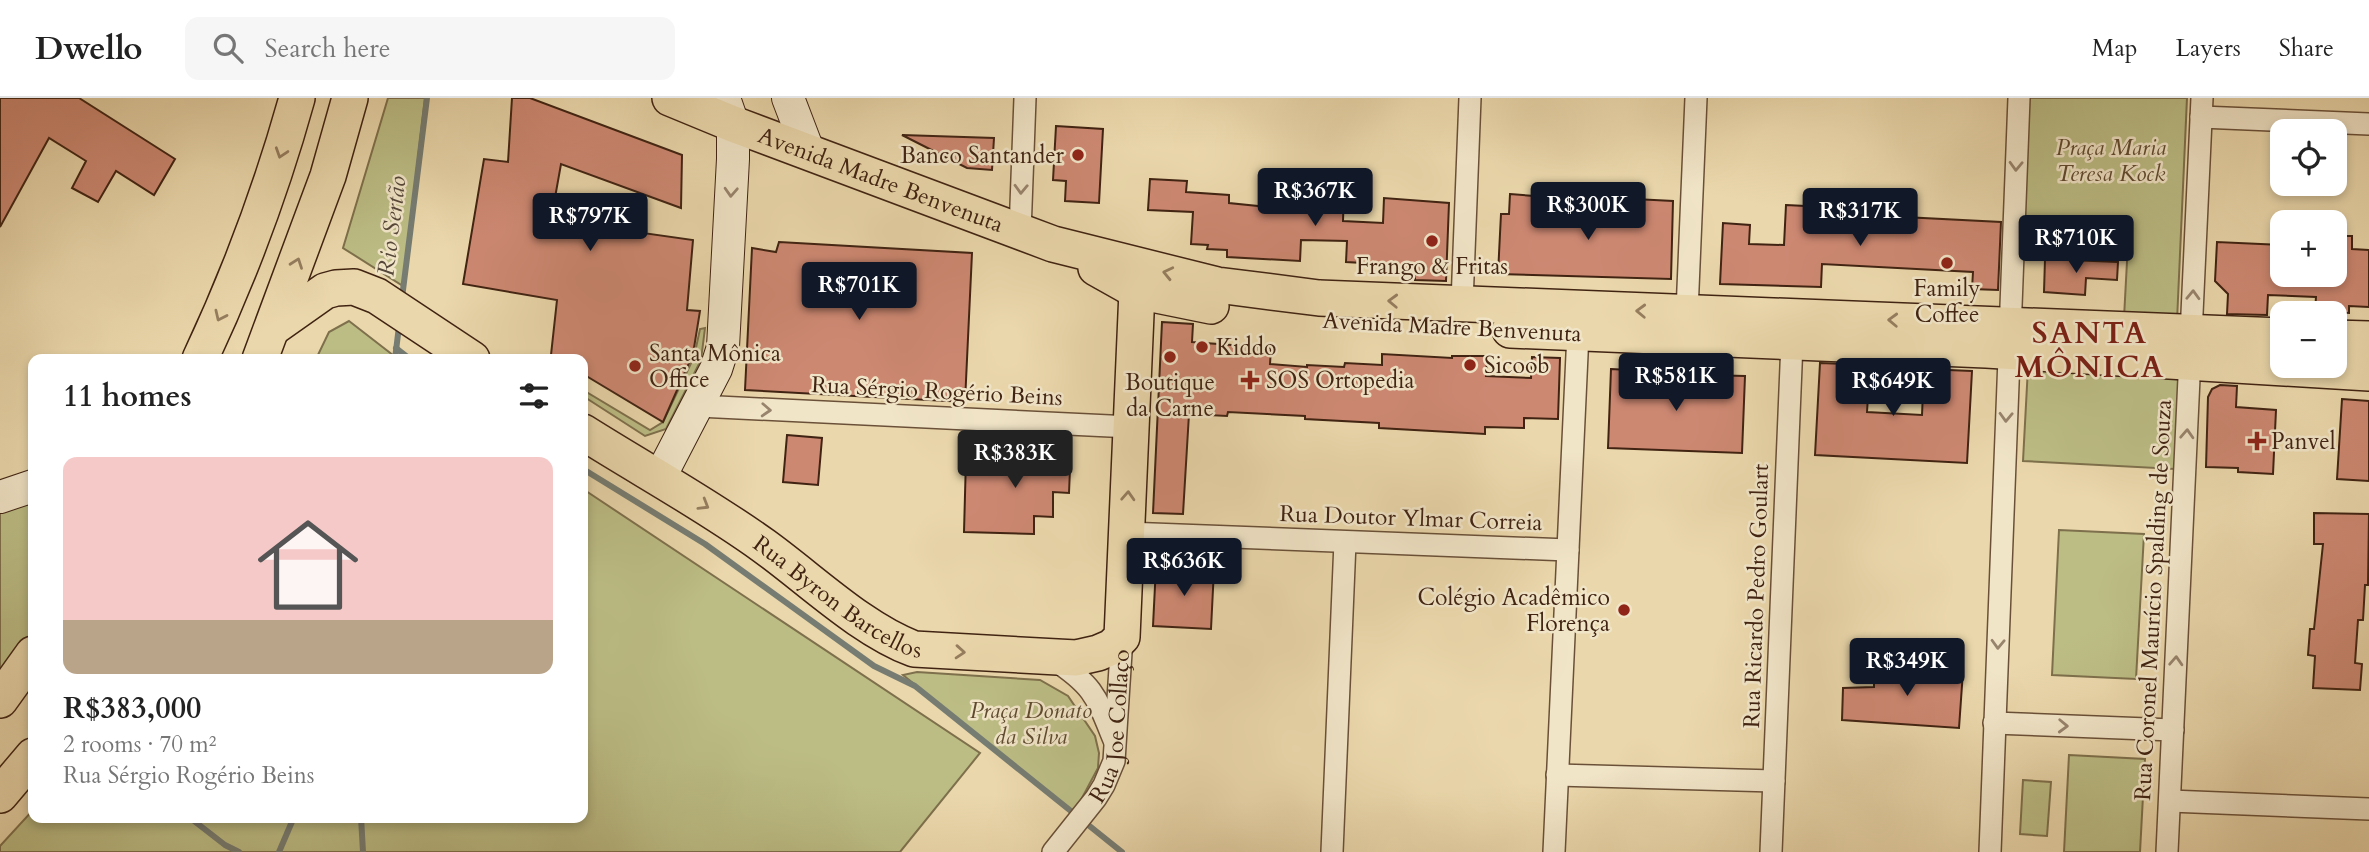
<!DOCTYPE html>
<meta charset="utf-8">
<style>
:root{--surface:#fff;--page:#f6f6f6;--text:#222;--muted:#767676;--line:#e0e0e0;--accent:#111827}
body{margin:0;font-family:Cardo,serif;background:var(--page);color:var(--text);height:100vh;display:flex;flex-direction:column;font-size:26px;white-space:nowrap}
*{box-sizing:border-box;margin:0}
p{font-size:23px;color:var(--muted)}
.icon{flex:none;width:38px;height:38px;fill:none;stroke:currentColor;stroke-width:2;stroke-linecap:round;stroke-linejoin:round}
.map{position:relative;flex:1;overflow:hidden}
.panel{position:absolute;left:28px;top:256px;width:560px;height:469px;display:flex;flex-direction:column;background:var(--surface);border-radius:14px;box-shadow:0 4px 10px #0003}
.panel>*{flex:none}
.fabs{position:absolute;left:2270px;top:21px;display:grid;gap:14px}
.fabs a{display:grid;place-items:center;width:77px;height:77px;border-radius:14px;background:var(--surface);box-shadow:0 4px 10px #0003;font-size:35px}
.price{position:absolute;translate:-50% -60px;padding:0 16px;border-radius:7px;background:var(--accent);color:#fff;font-size:23px;line-height:46px;filter:drop-shadow(0 2px 4px #0008)}
.price::after{content:'';position:absolute;left:50%;top:42px;width:21px;height:16px;margin-left:-10px;background:inherit;clip-path:polygon(0 0,100% 0,50% 100%)}
.price.active{background:#222;color:#fff}
ul{padding:0;list-style:none}
li{display:grid;align-content:center;gap:14px;height:371px;padding:0 35px}
li span{display:grid;place-items:center;height:217px;border-radius:14px;color:#555}
li>.icon{margin-inline-start:auto}
span .icon{width:126px;height:126px;fill:#fffc;stroke-width:1}
li b{font-size:30px}
h2{display:flex;justify-content:space-between;align-items:center;height:84px;padding:0 35px;font-size:30px}
header{display:flex;align-items:center;gap:42px;box-sizing:border-box;height:98px;padding:0 35px;background:var(--surface);border-bottom:2px solid var(--line)}
header strong{font-size:33px}
nav{display:flex;gap:38px;margin-inline-start:auto;font-size:24px}
.search{width:490px;height:63px;background:var(--page);display:flex;align-items:center;gap:18px;box-sizing:border-box;padding:0 24px;border-radius:14px;color:var(--muted);font-size:26px}
.map>svg:first-child{display:block}
</style>
<header>
<strong>Dwello</strong>
<div class="search"><svg class="icon" aria-label="search" viewBox="0 0 24 24"><circle cx="10" cy="10" r="6"/><path d="M15 15l6 6"/></svg>Search here</div>
<nav><a>Map</a><a>Layers</a><a>Share</a></nav>
</header>
<div class="map">
<svg width="2369" height="754" viewBox="0 0 2369 754">
<rect width="100%" height="100%" fill="#ead7ab"/>
<filter id="stains"><feTurbulence type="fractalNoise" baseFrequency=".00286" numOctaves="4"/><feColorMatrix values="0 0 0 0 .2 0 0 0 0 .09 0 0 0 0 .02 0 0 0 .5 -.17"/></filter>
<radialGradient id="worn" r=".72"><stop offset=".6" stop-color="#630" stop-opacity="0"/><stop offset="1" stop-color="#630" stop-opacity=".3"/></radialGradient>
<g fill="#bcbd85" stroke="#7e704c" stroke-width="2">
<path d="M388,0H425L403,188L343,150Z"/>
<path d="M2025,0H2187L2177,223L2124,220L2129,126L2020,121Z"/>
<path d="M349,223L398,261H316L329,234Z"/>
<path d="M705,230L701,262L666,331L645,338L583,298V292L650,332L663,324L694,259L700,231Z"/>
<path d="M2028,269L2179,277L2175,371L2023,363Z"/>
<path d="M583,391L980,655L900,754H0V748L33,712V719H583Z"/>
<path d="M33,401V539L0,583V413Z"/>
<path d="M2059,432L2144,436L2136,581L2052,577Z"/>
<path d="M917,574L1040,582L1068,598L1095,638L1099,655L1098,670L1074,715L903,577Z"/>
<path d="M2069,657L2145,661L2140,754H2064Z"/>
<path d="M2023,682L2051,684L2047,738L2020,736Z"/>
</g>
<g fill="none" stroke-linecap="round" stroke-linejoin="round">
<g stroke="#767c72" stroke-width="6">
<path d="M402,200L427,0"/>
<path d="M396,250L410,261"/>
<path d="M395,261L399,228"/>
<path d="M583,371L705,446L874,568L915,588L1122,754"/>
<path d="M189,719L225,747L239,754"/>
<path d="M361,719L363,754"/>
<path d="M279,754L294,719"/>
</g>
</g>
<g fill="#cd8872" stroke="#402312" stroke-width="2">
<path d="M0,0H79L175,61L154,97L116,73L98,104L72,90L86,63L49,40L0,129Z"/>
<path d="M512,0H530L682,57L681,110L561,66L551,122L693,142L687,212L700,213L693,256L663,324L583,276V261H557L551,257L557,202L463,186L484,61L508,64Z"/>
<path d="M1056,28L1103,31L1099,105L1065,103L1066,83L1053,82Z"/>
<path d="M902,37L994,40L992,72L967,70Z"/>
<path d="M1150,81L1187,83L1186,94L1229,97V105L1268,109L1304,111V90L1344,91L1343,123L1383,125L1384,100L1449,105L1446,183L1415,182V171L1381,170V166L1346,164L1347,143L1301,142L1300,163L1227,159V152L1207,151L1208,147L1191,146L1193,114L1148,112Z"/>
<path d="M1510,96L1534,98L1533,118L1568,120L1567,123L1614,126L1615,100L1673,103L1671,181L1498,176L1501,116H1509Z"/>
<path d="M1786,107L1825,109V115L2001,124L1998,192L1972,191L1973,174L1822,166L1821,189L1720,186L1723,125L1750,127L1749,146L1784,147Z"/>
<path d="M2334,138H2352V151L2369,152V209L2349,208V215L2315,213L2316,199L2268,197L2267,217L2227,216L2228,196L2215,183L2217,144L2282,147V177H2334Z"/>
<path d="M779,144L972,155L965,304L745,292L752,150L776,154Z"/>
<path d="M2045,161L2118,164L2117,182L2086,180L2085,197L2044,194Z"/>
<path d="M1162,224L1193,226L1192,244L1271,250L1270,266L1307,269V267L1344,269L1345,265L1382,267V256L1452,260V258H1487L1486,278L1531,280L1532,259L1560,260L1558,321L1524,320V330L1485,329V336L1379,330V325L1305,321V318L1228,314L1227,318L1189,316L1183,416L1153,415Z"/>
<path d="M1820,265L1870,267L1867,314L1922,317L1924,271L1972,273L1967,365L1815,357Z"/>
<path d="M1611,271L1664,274V285L1705,287L1706,277L1745,278L1742,355L1608,350Z"/>
<path d="M2220,287L2237,288L2236,309L2276,312L2273,376L2238,374V370L2206,369L2208,299L2212,291Z"/>
<path d="M2342,301L2369,303V383L2337,381Z"/>
<path d="M787,337L822,340L818,387L783,384Z"/>
<path d="M1036,346L1071,347L1069,395L1053,394V419L1034,418V436L964,434L966,360L1036,363Z"/>
<path d="M2314,415L2369,416L2368,487H2365L2363,522H2358L2355,565L2362,566L2360,592L2313,590L2315,558L2308,557L2310,531H2314L2323,446H2314Z"/>
<path d="M1156,468L1214,471L1211,531L1153,528Z"/>
<path d="M1874,570L1963,573L1959,630L1842,622L1843,590L1874,589Z"/>
</g>
<g fill="none" stroke-linecap="round" stroke-linejoin="round">
<g stroke="#6a5038" stroke-width="24">
<g id="street">
<path d="M2201,19L2369,26"/>
<path d="M1020,134L1025,0"/>
<path d="M1462,205L1470,0"/>
<path d="M1687,214L1696,0"/>
<path d="M698,308L1131,329"/>
<path d="M1126,435L1568,452"/>
<path d="M1053,561C1094,588 1096,598 1114,642"/>
<path d="M1994,625L2173,632"/>
<path d="M1557,677L1774,683"/>
<path d="M2170,703L2369,711"/>
<path id="s1" d="M1053,754L1096,700L1104,687L1114,663L1122,539"/>
<path d="M1332,754L1345,444"/>
<path d="M1554,754L1578,235"/>
<path d="M1771,754L1792,244"/>
<path d="M1990,754L2019,0"/>
<path d="M2167,754L2202,0"/>
</g>
</g>
<g stroke="#402312" stroke-width="34">
<g id="secondary">
<path d="M788,0L809,55"/>
<path d="M659,381L716,271L723,249L733,61V26L724,0"/>
<path d="M0,399L33,388"/>
</g>
</g>
<g stroke="#402312" stroke-width="38">
<g id="primary">
<path id="s2" d="M670,0L733,26L1053,146L1217,187L1319,200L2282,238"/>
<path d="M1096,170L1137,193L1211,208"/>
<path d="M274,229L325,193L336,190L354,189L377,198L472,261"/>
<path d="M1510,232L1986,252L2369,275"/>
<path d="M2334,240L2369,241"/>
<path d="M200,261C240,176 272,90 297,0"/>
<path d="M260,261L328,78L350,0"/>
<path id="s3" d="M583,334C643,372 706,406 764,448C811,482 861,531 914,551L1076,560L1098,555L1112,549L1122,539L1137,193"/>
<path d="M0,602L33,556"/>
<path d="M0,697L33,658"/>
</g>
</g>
<use href="#street" stroke="#f1e5c8" stroke-width="21"/>
<use href="#secondary" stroke="#f1e5c8" stroke-width="32"/>
<use href="#primary" stroke="#ead7ab" stroke-width="35"/>
</g>
<defs><path id="oneway-chevron" d="M-2-3.5L2.5 0L-2 3.5" fill="none" stroke-width="1.6" stroke-linecap="round" stroke-linejoin="round" transform="scale(1.75)"/></defs>
<g stroke="#957d5e">
<use href="#oneway-chevron" transform="translate(281 55) rotate(108)"/>
<use href="#oneway-chevron" transform="translate(297 165) rotate(-70)"/>
<use href="#oneway-chevron" transform="translate(1168 175) rotate(-167)"/>
<use href="#oneway-chevron" transform="translate(1393 203) rotate(-178)"/>
<use href="#oneway-chevron" transform="translate(1641 213) rotate(-178)"/>
<use href="#oneway-chevron" transform="translate(220 218) rotate(115)"/>
<use href="#oneway-chevron" transform="translate(1893 222) rotate(-178)"/>
<use href="#oneway-chevron" transform="translate(1128 398) rotate(-87)"/>
<use href="#oneway-chevron" transform="translate(704 407) rotate(31)"/>
<use href="#oneway-chevron" transform="translate(960 554) rotate(4)"/>
</g>
<g stroke="#98846d">
<use href="#oneway-chevron" transform="translate(2016 68) rotate(92)"/>
<use href="#oneway-chevron" transform="translate(1021 91) rotate(92)"/>
<use href="#oneway-chevron" transform="translate(731 94) rotate(93)"/>
<use href="#oneway-chevron" transform="translate(2193 197) rotate(-88)"/>
<use href="#oneway-chevron" transform="translate(766 312) rotate(3)"/>
<use href="#oneway-chevron" transform="translate(2006 319) rotate(92)"/>
<use href="#oneway-chevron" transform="translate(2187 336) rotate(-87)"/>
<use href="#oneway-chevron" transform="translate(1998 546) rotate(92)"/>
<use href="#oneway-chevron" transform="translate(2176 563) rotate(-87)"/>
<use href="#oneway-chevron" transform="translate(2063 628) rotate(2)"/>
</g>
<g fill="#8f2418" stroke="#f1e5c8" stroke-width="2.5">
<circle cx="1078" cy="57" r="7"/>
<circle cx="1432" cy="143" r="7"/>
<circle cx="1947" cy="165" r="7"/>
<circle cx="1202" cy="249" r="7"/>
<circle cx="1170" cy="259" r="7"/>
<circle cx="1470" cy="267" r="7"/>
<circle cx="635" cy="268" r="7"/>
<path d="M1246.5 271.5h7v7h7v7h-7v7h-7v-7h-7v-7h7z"/>
<path d="M2253.5 332.5h7v7h7v7h-7v7h-7v-7h-7v-7h7z"/>
<circle cx="1624" cy="512" r="7"/>
</g>
<g text-anchor="middle" dominant-baseline="central" stroke-width="5" stroke-linejoin="round" paint-order="stroke">
<g font-size="23" font-style="italic" fill="#5f4a2f" stroke="#f1e5c8">
<text x="2111" y="49">Praça Maria<tspan x="2111" dy="26">Teresa Kock</tspan></text>
<text x="1031" y="612">Praça Donato<tspan x="1031" dy="26">da Silva</tspan></text>
</g>
<g font-size="23" fill="#402312" stroke="#f1e5c8" text-anchor="start">
<text x="1064" y="57" text-anchor="end">Banco Santander</text>
<text x="1432" y="168" text-anchor="middle">Frango &amp; Fritas</text>
<text x="1947" y="190" text-anchor="middle">Family<tspan x="1947" dy="26">Coffee</tspan></text>
<text x="1216" y="249">Kiddo</text>
<text x="649" y="255">Santa Mônica<tspan x="649" dy="26">Office</tspan></text>
<text x="1484" y="267">Sicoob</text>
<text x="1266" y="282">SOS Ortopedia</text>
<text x="1170" y="284" text-anchor="middle">Boutique<tspan x="1170" dy="26">da Carne</tspan></text>
<text x="2271" y="343">Panvel</text>
<text x="1610" y="499" text-anchor="end">Colégio Acadêmico<tspan x="1610" dy="26">Florença</tspan></text>
</g>
<g font-size="23" fill="#402312" stroke="#f1e5c8">
<text stroke="none"><textPath href="#s2" startOffset="226">Avenida Madre Benvenuta</textPath></text>
<text transform="translate(1452 229) rotate(3)">Avenida Madre Benvenuta</text>
<text transform="translate(937 293) rotate(3)">Rua Sérgio Rogério Beins</text>
<text transform="translate(1411 420) rotate(2)">Rua Doutor Ylmar Correia</text>
<text stroke="none"><textPath href="#s3" startOffset="304">Rua Byron Barcellos</textPath></text>
<text transform="translate(1756 498) rotate(-88)">Rua Ricardo Pedro Goulart</text>
<text transform="translate(2153 502) rotate(-87)">Rua Coronel Maurício Spalding de Souza</text>
<text stroke="none"><textPath href="#s1" startOffset="144">Rua Joe Collaço</textPath></text>
</g>
<g font-size="24" font-style="italic" fill="#56483a" stroke="#f1e5c8">
<text transform="translate(392 128) rotate(-83)">Rio Sertão</text>
</g>
<g font-size="30" font-weight="bold" letter-spacing="2" fill="#7a1f14" stroke="#f1e5c8">
<text x="2090" y="235">SANTA<tspan x="2090" dy="34">MÔNICA</tspan></text>
</g>
</g>
<rect width="100%" height="100%" filter="url(#stains)"/>
<rect width="100%" height="100%" fill="url(#worn)"/>
</svg>
<div class="fabs">
<a><svg class="icon" aria-label="locate" viewBox="0 0 24 24"><circle cx="12" cy="12" r="6"/><path d="M12 2v4M12 18v4M2 12h4M18 12h4"/></svg></a>
<a>+</a>
<a>−</a>
</div>
<b class="price" style="left:1315px;top:130px">R$367K</b>
<b class="price" style="left:1588px;top:144px">R$300K</b>
<b class="price" style="left:1860px;top:150px">R$317K</b>
<b class="price" style="left:590px;top:155px">R$797K</b>
<b class="price" style="left:2076px;top:177px">R$710K</b>
<b class="price" style="left:859px;top:224px">R$701K</b>
<b class="price" style="left:1676px;top:315px">R$581K</b>
<b class="price" style="left:1893px;top:320px">R$649K</b>
<b class="price active" style="left:1015px;top:392px">R$383K</b>
<b class="price" style="left:1184px;top:500px">R$636K</b>
<b class="price" style="left:1907px;top:600px">R$349K</b>
<section class="panel">
<h2>11 homes<svg class="icon" aria-label="filters" viewBox="0 0 24 24"><path d="M4 7h16M4 17h16"/><circle cx="9" cy="7" r="2"/><circle cx="15" cy="17" r="2"/></svg></h2>
<ul>
<li><span style="background:linear-gradient(#f6c9c9 75%,#b9a48a 0)"><svg class="icon" aria-label="home" viewBox="0 0 24 24"><path d="M3 11l9-7 9 7M6 9v11h12V9"/></svg></span><div><b>R$383,000</b><p>2 rooms · 70 m²</p><p>Rua Sérgio Rogério Beins</p></div></li>
</ul>
</section>
</div>
